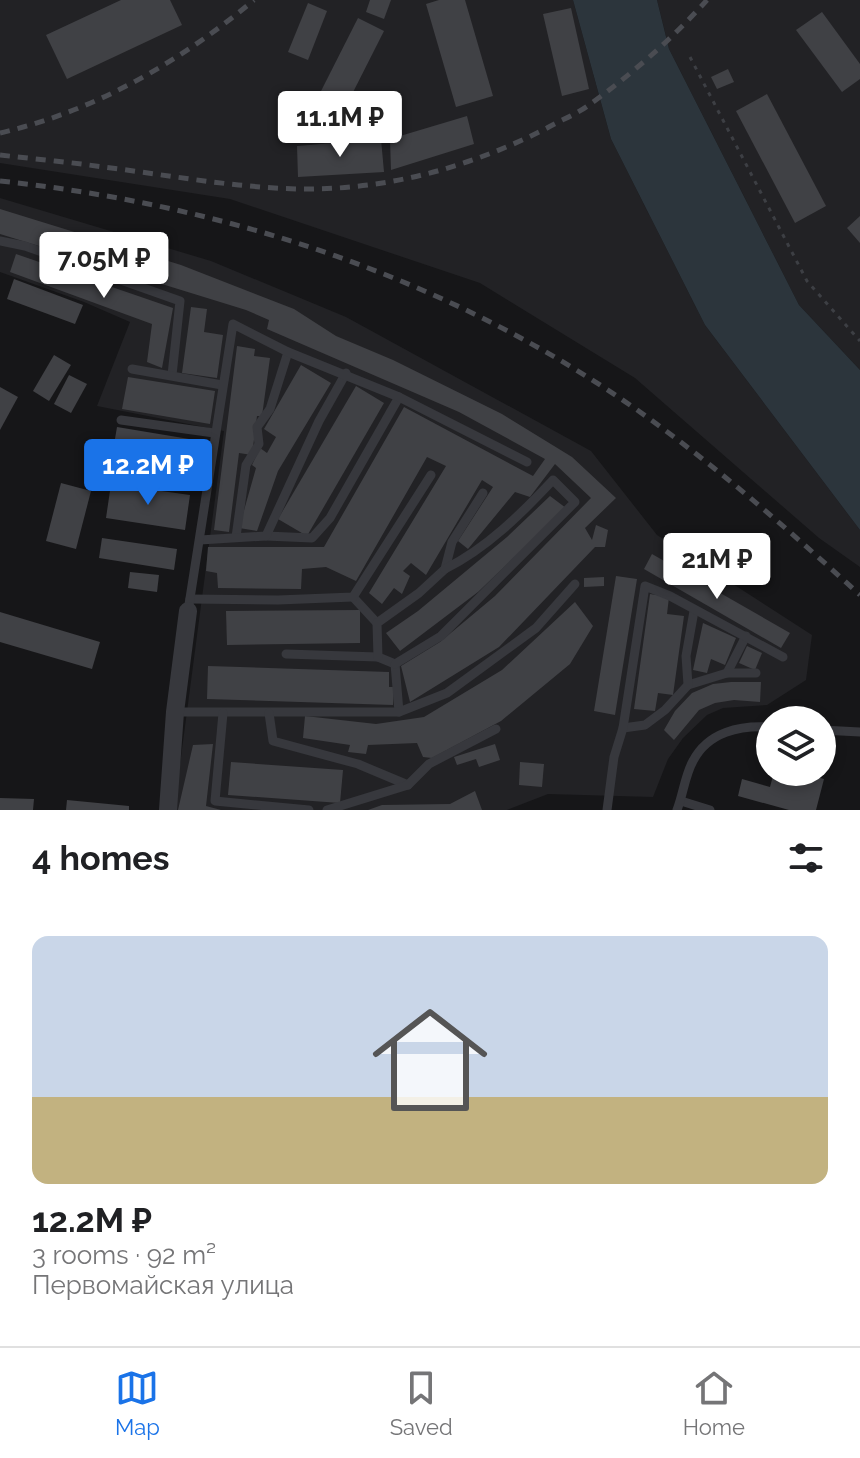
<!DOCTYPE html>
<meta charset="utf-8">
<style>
:root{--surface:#fff;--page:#f2f2f2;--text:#202124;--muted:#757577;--line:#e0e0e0;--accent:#1a73e8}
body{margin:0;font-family:Raleway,sans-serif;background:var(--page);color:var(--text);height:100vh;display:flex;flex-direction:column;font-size:30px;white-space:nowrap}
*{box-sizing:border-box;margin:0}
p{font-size:26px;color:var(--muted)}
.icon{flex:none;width:44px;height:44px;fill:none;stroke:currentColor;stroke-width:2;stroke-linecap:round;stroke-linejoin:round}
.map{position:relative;height:810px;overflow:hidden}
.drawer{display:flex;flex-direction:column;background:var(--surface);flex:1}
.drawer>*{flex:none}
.fabs{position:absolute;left:756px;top:706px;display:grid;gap:16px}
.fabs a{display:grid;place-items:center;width:80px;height:80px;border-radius:50%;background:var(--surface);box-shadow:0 4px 12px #0003;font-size:40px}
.price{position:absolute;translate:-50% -68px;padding:0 18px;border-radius:8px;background:#fff;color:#222;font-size:26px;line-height:52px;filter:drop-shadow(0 2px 4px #0008)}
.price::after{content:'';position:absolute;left:50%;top:48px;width:24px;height:18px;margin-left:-12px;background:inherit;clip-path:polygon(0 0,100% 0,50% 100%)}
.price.on{background:var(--accent);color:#fff}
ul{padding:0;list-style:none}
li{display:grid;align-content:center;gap:16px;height:424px;padding:0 32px}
li span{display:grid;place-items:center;height:248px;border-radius:16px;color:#555}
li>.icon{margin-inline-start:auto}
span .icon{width:144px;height:144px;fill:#fffc;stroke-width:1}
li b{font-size:34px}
h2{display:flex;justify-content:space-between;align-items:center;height:96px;padding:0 32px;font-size:34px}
.tabs{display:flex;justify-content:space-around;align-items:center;height:112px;border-top:2px solid var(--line);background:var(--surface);font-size:22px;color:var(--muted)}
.tabs a{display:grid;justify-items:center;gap:4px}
.tabs .on{color:var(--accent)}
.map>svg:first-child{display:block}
</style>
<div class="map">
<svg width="860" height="810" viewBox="0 0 860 810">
<rect width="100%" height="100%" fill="#161618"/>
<g fill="#222225">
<path d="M0,0H573L611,139L705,325L860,530V567L819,538L635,378L480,283L230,199L0,163Z"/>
<path d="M657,0H860V370L799,305L669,49Z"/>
<path d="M0,198L211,261L346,317L591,451L657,535L812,635L806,680L767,705L723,708L707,715L683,738L668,759L653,797L548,794L507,810H174L224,431L97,406L130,322L84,302L0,272Z"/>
</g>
<path fill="#2c353c" d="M573,0H657L669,49L799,305L860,370V530L705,325L611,139Z"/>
<g fill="#404145">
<path d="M121,0H170L182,25L67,79L46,35Z"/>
<path d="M370,0H391L384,19L366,12Z"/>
<path d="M439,0H465L493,96L456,107L426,4Z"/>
<path d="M308,3L327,11L308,60L288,52Z"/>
<path d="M571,8L589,89L562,96L543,14Z"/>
<path d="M822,12L860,64V79L842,92L796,30Z"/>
<path d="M358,18L384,31L345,108L319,95Z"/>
<path d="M728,69L734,82L717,89L711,77Z"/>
<path d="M767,94L826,206L795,223L736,111Z"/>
<path d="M467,116L474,144L391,170L390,139Z"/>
<path d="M381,139L384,172L298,177L297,146Z"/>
<path d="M0,209L181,265L263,297L294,309L336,336L393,360L502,414L572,457L616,498L585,528L592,540L596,525L608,530L605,547H595L499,647L410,702L401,666L440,642L495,596L591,498L555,464L530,497L515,492L468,549L458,541L493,487L482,480L426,575L411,563L403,571L410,576L402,594L394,588L382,604L369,593L446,466L427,457L356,581L326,567L302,569L301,589L218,588L217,573L206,571L208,547H324L404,407L533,476L545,459L459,412L267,329L269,320L246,310L0,234Z"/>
<path d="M860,216V243L847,228Z"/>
<path d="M16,254L173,308L162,368L147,362L152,324L10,272Z"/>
<path d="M14,279L83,305L75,324L7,299Z"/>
<path d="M191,307L207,309L204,332L223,335L217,378L182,373Z"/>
<path d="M237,346L255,349L254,356L270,358L262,416H257L252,455L239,453L229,532L214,530Z"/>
<path d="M54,355L71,365L49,401L33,391Z"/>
<path d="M301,365L331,383L278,471L257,531L239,528L256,468L252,465L260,448L267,453L276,437L264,429Z"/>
<path d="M69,375L87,384L71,413L54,404Z"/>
<path d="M128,377L215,391L210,424L122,409Z"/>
<path d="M356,386L384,403L307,536L278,519Z"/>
<path d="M0,387L18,397L0,430Z"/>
<path d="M117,427L207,442L201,478L111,462Z"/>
<path d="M61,483L91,491L76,549L46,541Z"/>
<path d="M111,484L190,495L185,530L106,518Z"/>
<path d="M550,496L566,508L478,592L400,651L386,633L418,611L507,537Z"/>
<path d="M102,538L177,549L174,570L99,558Z"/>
<path d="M652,554L790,633L781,648L644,569Z"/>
<path d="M130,572L159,575L157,592L128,588Z"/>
<path d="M616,576L637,579L615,715L594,711Z"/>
<path d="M604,577V586L584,587V578Z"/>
<path d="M650,594L669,597L667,614L684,616L673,695L658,693L655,711L634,709Z"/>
<path d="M575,602L593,626L570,664L501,721L432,758L423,757L417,743L368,745L366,754L348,752L350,745L303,738L305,716L376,724L424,717L502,670Z"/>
<path d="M360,610V643L227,645L226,611Z"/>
<path d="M0,612L100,642L92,669L0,642Z"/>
<path d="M703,623L736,638L725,665L711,659L707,673L693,670Z"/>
<path d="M747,646L762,653L755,670L739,663Z"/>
<path d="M208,666L389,672V687H394L393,705L207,699Z"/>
<path d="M731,682H761L760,702L734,700L715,703L699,710L674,740L664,730L675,711L692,693L713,684Z"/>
<path d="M213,744L206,806L221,810H178L193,745Z"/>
<path d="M495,744L500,760L479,767L476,759L457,765L454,757Z"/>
<path d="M231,762L343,770L340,803L228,795Z"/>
<path d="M520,762L544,764L542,787L519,785Z"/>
<path d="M774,772H799L824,779L816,810H789L738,796L742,779L770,787Z"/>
<path d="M475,791L482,810H368L382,805L450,804Z"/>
<path d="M0,798L34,799L33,810H0Z"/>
<path d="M67,800L129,806V810H66Z"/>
</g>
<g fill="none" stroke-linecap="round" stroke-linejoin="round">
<path stroke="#3d3f44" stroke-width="3" stroke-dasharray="4 6" stroke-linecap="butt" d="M690,57L807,281L860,341"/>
<g stroke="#37383d" stroke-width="9">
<path d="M0,241L25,246L180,301L172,375"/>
<path d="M132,369L222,385"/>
<path d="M121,420L214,433"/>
<path d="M266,536L312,538L330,518L399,397"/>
<path d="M236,537L246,465L259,444L257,427L270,409L288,352"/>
<path d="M200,540L266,536L319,421L346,373"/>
<path d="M353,597L377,623"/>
<path d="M190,599L278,600L353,597L431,475"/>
<path d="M188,611L233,324L288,352L399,397L527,462"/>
<path d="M286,654L378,657L395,664L399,712"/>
<path d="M378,657L377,623L419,593L445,569L452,542L483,493"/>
<path d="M395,664L441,636L575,502L553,480C521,514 487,548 445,569"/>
<path d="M727,673L746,636"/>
<path d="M688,685L727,673H756"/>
<path d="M175,712H399L447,693L536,628L575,584"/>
<path d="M223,713L215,801L309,810"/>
<path d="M269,713L273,741L358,764L408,785"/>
<path d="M623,728L645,725L665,710L688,685L686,656L694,611"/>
<path d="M822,730L860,732"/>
<path d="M681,801L710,810"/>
<path d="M327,810L408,785L429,764L496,729"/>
<path d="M607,810L614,757L623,728L645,586L670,596L783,657"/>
<path d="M677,810C683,795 685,775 693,761C708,732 740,725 770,727"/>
</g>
<path stroke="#37383d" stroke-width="18" d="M168,810L175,712L188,611"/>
<g stroke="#4a4c52" stroke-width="5" stroke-dasharray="10 8" stroke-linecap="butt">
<path d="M0,133C95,111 180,62 254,0"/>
<path d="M0,155C34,159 69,162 103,167C169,175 235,188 302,189C387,190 471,167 547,128C561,120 577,114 589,105C632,74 672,39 707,0"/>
<path d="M0,181C229,205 458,281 647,417C722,471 791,532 860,595"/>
</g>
</g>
</svg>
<div class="fabs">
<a><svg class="icon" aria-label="layers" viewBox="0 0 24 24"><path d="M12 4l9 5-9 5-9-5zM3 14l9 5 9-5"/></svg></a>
</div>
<b class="price" style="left:340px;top:159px">11.1M ₽</b>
<b class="price" style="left:104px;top:300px">7.05M ₽</b>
<b class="price on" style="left:148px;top:507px">12.2M ₽</b>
<b class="price" style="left:717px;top:601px">21M ₽</b>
</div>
<section class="drawer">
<h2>4 homes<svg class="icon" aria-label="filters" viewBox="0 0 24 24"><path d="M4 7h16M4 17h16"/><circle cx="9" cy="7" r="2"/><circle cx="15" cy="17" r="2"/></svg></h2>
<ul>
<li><span style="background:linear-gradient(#c9d6e8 65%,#c2b280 0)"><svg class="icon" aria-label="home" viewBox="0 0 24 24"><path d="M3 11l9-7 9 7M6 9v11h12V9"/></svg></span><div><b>12.2M ₽</b><p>3 rooms · 92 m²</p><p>Первомайская улица</p></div></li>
</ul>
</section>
<nav class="tabs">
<a class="on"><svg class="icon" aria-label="map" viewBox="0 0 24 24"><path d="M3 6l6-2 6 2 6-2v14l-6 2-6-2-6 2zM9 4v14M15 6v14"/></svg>Map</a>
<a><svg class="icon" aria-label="saved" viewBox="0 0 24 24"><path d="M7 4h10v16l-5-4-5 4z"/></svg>Saved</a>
<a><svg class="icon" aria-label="home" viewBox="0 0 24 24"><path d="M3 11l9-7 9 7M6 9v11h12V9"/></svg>Home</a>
</nav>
